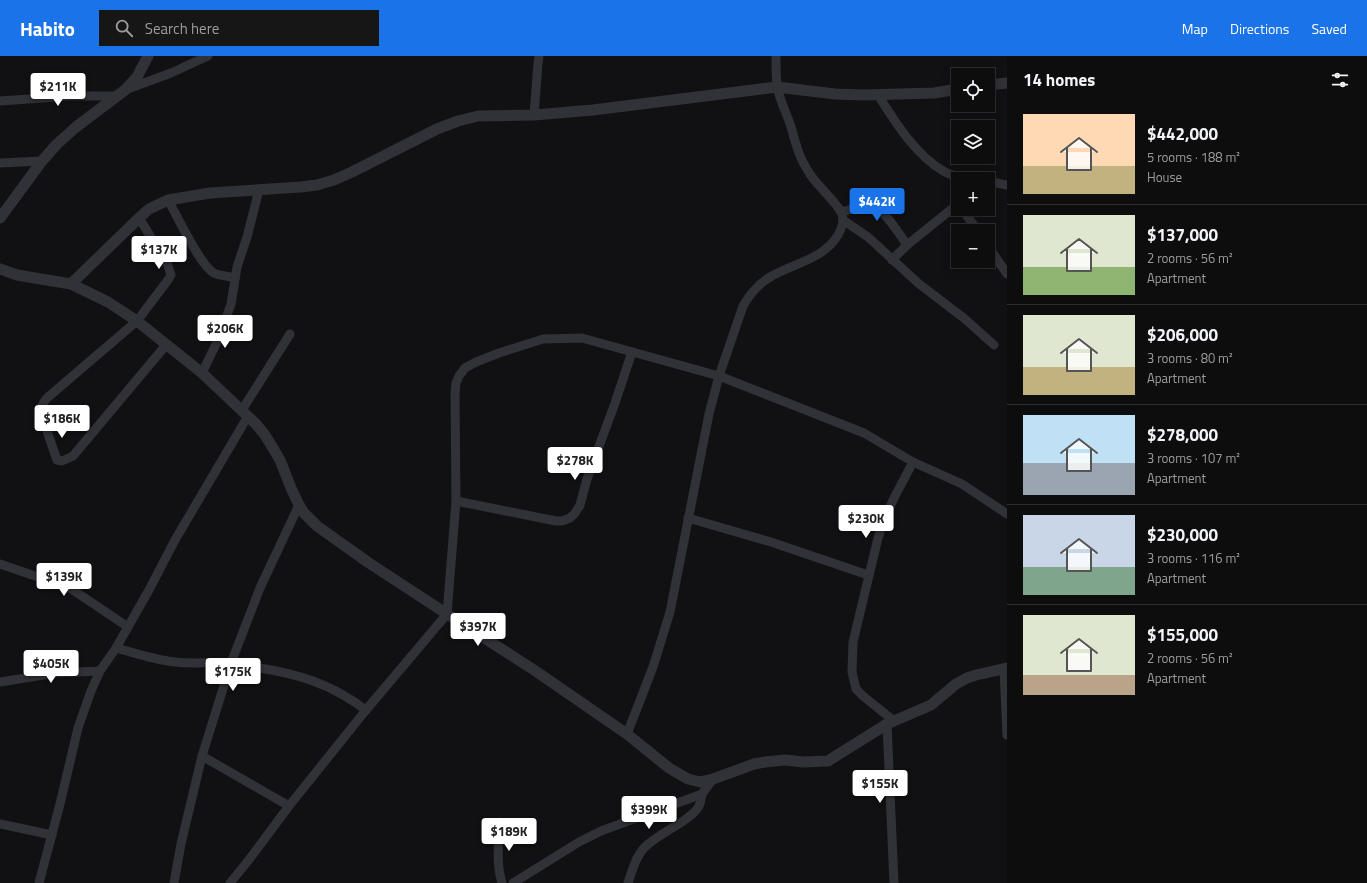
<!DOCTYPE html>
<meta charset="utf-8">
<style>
:root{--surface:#0d0d0e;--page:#161617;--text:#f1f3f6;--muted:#9a9c9e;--line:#2d2d2e;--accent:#1a73e8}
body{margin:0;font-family:"Titillium Web",sans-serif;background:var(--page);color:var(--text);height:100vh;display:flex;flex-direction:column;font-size:15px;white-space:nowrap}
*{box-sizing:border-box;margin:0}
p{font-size:13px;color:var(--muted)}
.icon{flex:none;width:22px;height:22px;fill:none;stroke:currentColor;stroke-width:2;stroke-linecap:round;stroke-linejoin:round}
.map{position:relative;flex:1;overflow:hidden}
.drawer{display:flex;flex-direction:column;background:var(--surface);width:360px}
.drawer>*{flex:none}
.fabs{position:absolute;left:951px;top:12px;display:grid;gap:8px}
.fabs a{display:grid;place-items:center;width:44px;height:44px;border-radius:0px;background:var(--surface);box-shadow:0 2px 10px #0003,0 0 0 1px var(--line);font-size:20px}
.price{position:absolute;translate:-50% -34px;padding:0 9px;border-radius:4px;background:#fff;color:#222;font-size:13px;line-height:26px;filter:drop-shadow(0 1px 2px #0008)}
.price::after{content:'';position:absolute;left:50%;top:24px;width:12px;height:9px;margin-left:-6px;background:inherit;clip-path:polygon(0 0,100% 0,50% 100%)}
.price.selected{background:var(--accent);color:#fff}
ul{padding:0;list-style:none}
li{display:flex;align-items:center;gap:12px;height:100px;padding:0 16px}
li+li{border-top:1px solid var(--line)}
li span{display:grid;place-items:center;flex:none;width:112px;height:80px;border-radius:0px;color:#555}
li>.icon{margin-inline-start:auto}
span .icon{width:48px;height:48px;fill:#fffc;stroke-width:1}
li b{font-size:17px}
h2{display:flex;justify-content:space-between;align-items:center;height:48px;padding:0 16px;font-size:17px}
header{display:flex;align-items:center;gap:24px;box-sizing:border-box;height:56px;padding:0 20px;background:var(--accent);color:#fff}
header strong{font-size:19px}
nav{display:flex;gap:22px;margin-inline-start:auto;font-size:14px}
.search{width:280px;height:36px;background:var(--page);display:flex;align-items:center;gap:10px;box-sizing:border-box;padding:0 14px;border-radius:0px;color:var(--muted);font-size:15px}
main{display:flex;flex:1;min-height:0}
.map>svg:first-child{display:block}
</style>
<header>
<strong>Habito</strong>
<div class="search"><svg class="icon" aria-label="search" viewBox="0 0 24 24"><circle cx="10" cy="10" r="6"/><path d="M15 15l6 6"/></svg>Search here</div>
<nav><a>Map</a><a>Directions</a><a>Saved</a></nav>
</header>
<main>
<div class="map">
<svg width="1007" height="827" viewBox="0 0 1007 827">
<rect width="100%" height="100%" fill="#111113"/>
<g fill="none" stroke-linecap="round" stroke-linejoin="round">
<g stroke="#313238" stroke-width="9">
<path d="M125,34L171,17L208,0"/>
<path d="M878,39C895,66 916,100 945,116C953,120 962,122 972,123"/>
<path d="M0,45L71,40H117"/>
<path d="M534,59L538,7L539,0"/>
<path d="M0,107L42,105"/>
<path d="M988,125L1007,129"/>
<path d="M168,144C177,159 200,210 214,217C220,220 229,220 235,222"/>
<path d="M962,153L978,175"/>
<path d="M841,156C850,154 863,148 872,149C883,152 900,179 907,189"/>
<path d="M139,162L167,207L171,219L168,224L137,265L47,342C43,347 40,351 41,358L57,404L62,405L73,400L166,289"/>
<path d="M843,164L868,181L918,227L965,263L994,289"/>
<path d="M988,190L1007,218"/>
<path d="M892,204L907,189L958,148"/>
<path d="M202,317L219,282L231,248L237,211L247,181L259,134"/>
<path d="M242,354L290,278"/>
<path d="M456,445L556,465H562L570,462L575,457L580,449L587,423L615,347L632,296"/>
<path d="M688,462L771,486L868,519"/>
<path d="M0,508L70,532L128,571"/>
<path d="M116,592C135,597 155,604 175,606C193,608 212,606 230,607C238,608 246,610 254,611C298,618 330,627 366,654"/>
<path d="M1004,613L1007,679"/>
<path d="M0,626L56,617L100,615"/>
<path d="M894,665L863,640L856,633L852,616L853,586L878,482L884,464L894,442L913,406L962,428L1007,458"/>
<path d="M887,668L894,827"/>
<path d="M627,678L653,611L670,556L709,358L719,320L743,250C750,238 758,228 770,221C793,207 823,204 838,179C842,172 845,163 841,156C835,145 820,132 812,121C805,111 799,100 796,88C793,80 792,72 789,65C785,54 779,42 777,30C776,21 776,10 776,0"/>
<path d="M202,700L289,750"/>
<path d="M501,766C498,787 496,807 502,827"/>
<path d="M0,768L52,779"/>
<path d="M39,827L60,748L78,672L91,635L100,615L116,592L149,534L175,484L248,360"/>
<path d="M174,827L181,788L202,700L231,607L260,532L299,449"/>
<path d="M230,827L248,805L289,750L366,654L447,558L456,445L455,337L456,327L459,320L465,312L476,306L499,297L543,283L582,282L719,320L864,377L913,406"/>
<path d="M513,827L579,786L601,775L702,738L713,723"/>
<path d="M628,827C632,815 636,800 645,791C659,777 692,764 699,750C701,746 701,742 702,738"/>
</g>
<g stroke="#313238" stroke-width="11">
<path d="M988,29L1007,27"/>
<path d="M0,162L42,105L57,88L76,71L125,34L137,21L148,0"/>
<path d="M0,213L17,219L71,228L108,246L137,265L202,317L256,368L265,379L280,404L291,432L299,449L304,457L317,470L369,507L447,558L534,614L627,678L669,712L688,723L700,726L713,723L754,708L765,706L785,704L803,706L828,705L887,668L931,649L956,628L967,622L976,619L1007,612"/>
<path d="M71,228L139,162L149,153L168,144L210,137L301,131L317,129L334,124L352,116L437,73L458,65L478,60L534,59L593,54L777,31L835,38L863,39L934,37L958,33"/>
</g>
</g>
</svg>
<div class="fabs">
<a><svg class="icon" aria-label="locate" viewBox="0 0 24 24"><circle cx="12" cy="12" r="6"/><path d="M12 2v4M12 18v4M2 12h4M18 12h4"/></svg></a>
<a><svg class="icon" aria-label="layers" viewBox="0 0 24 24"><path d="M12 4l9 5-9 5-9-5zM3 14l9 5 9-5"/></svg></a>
<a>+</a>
<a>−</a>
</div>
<b class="price" style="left:58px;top:51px">$211K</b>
<b class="price selected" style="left:877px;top:166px">$442K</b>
<b class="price" style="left:159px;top:214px">$137K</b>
<b class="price" style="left:225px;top:293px">$206K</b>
<b class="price" style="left:62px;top:383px">$186K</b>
<b class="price" style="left:575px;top:425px">$278K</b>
<b class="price" style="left:866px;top:483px">$230K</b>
<b class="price" style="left:64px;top:541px">$139K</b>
<b class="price" style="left:478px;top:591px">$397K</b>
<b class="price" style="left:51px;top:628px">$405K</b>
<b class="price" style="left:233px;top:636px">$175K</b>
<b class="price" style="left:880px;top:748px">$155K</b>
<b class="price" style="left:649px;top:774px">$399K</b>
<b class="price" style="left:509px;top:796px">$189K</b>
</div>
<section class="drawer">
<h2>14 homes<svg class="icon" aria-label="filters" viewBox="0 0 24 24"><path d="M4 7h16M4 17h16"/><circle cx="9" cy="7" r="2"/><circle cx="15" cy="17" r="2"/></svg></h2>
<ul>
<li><span style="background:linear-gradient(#ffd9b3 65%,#c2b280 0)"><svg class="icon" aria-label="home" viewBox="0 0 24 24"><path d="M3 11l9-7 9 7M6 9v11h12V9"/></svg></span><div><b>$442,000</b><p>5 rooms · 188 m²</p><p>House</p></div></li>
<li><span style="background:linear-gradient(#dfe7d0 65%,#8fb573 0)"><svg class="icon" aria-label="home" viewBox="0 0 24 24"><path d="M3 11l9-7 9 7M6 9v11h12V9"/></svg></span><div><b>$137,000</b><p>2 rooms · 56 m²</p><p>Apartment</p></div></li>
<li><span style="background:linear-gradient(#dfe7d0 65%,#c2b280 0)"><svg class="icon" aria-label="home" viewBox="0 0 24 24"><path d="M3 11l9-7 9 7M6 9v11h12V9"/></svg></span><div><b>$206,000</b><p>3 rooms · 80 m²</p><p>Apartment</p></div></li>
<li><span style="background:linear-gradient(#bfe0f5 60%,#9aa5b1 0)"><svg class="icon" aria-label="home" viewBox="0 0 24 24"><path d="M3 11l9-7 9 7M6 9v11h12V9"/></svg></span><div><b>$278,000</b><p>3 rooms · 107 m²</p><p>Apartment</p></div></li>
<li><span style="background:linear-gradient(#c9d6e8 65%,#7fa58c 0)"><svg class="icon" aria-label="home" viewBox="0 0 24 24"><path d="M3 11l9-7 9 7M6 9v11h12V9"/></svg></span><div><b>$230,000</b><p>3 rooms · 116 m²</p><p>Apartment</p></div></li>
<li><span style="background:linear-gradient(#dfe7d0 75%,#b9a48a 0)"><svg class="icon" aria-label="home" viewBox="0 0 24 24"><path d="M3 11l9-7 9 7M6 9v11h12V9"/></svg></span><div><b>$155,000</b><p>2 rooms · 56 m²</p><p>Apartment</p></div></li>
</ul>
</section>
</main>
